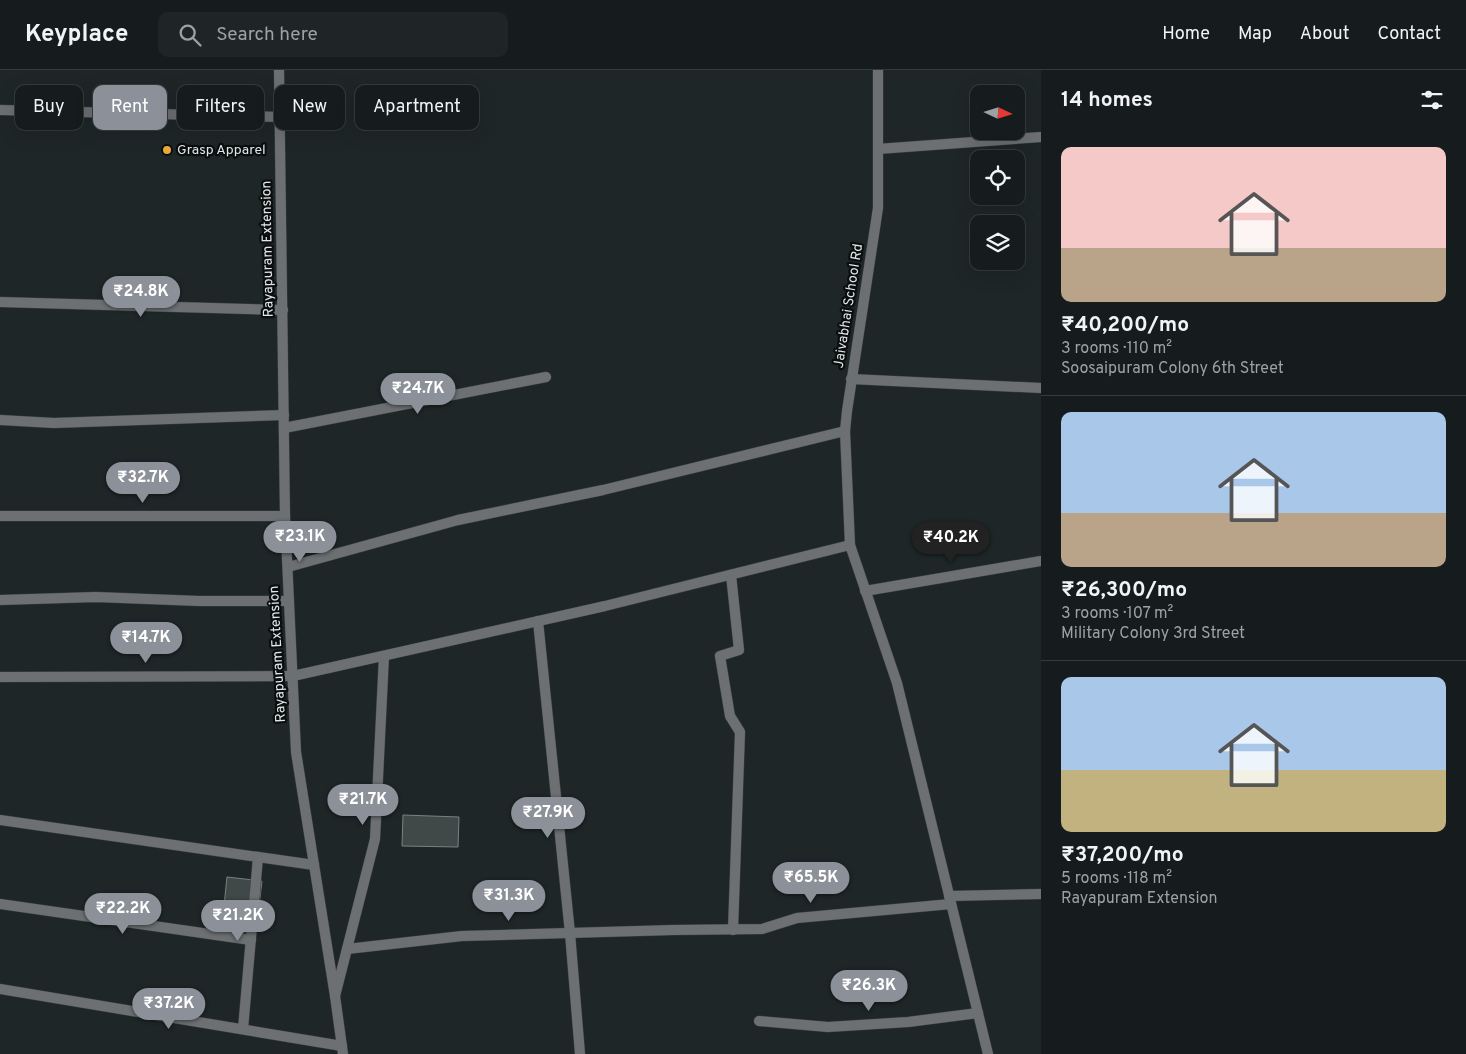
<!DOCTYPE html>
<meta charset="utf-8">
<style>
:root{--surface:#161c1d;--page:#1f2526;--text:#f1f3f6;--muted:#9ea1a4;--line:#353a3b;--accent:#8c9099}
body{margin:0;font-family:Overpass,sans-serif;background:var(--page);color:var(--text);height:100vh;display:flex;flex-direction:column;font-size:19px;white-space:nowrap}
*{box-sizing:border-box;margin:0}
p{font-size:16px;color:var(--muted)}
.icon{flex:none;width:28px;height:28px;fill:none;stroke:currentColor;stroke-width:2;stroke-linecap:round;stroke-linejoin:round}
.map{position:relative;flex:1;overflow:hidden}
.drawer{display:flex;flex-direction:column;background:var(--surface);width:425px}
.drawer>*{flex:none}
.top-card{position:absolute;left:15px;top:15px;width:475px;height:45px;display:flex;gap:10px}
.needle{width:32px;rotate:94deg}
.controls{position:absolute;left:970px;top:15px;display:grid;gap:10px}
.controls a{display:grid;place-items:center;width:55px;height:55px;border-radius:10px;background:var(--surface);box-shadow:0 5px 20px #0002,0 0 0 1px var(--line);font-size:25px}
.price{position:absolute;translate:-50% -42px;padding:0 11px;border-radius:18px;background:var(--accent);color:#fff;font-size:16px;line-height:32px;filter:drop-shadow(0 1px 2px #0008)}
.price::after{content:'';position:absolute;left:50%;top:30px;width:15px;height:11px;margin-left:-8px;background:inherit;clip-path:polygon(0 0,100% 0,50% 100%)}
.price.on{background:#222;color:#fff}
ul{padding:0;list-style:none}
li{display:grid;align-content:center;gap:10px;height:265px;padding:0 20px}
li+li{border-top:1px solid var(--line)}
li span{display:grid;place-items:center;height:155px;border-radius:10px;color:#555}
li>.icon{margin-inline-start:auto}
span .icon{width:90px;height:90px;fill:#fffc;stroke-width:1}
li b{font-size:21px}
h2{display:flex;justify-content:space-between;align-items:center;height:60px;padding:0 20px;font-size:21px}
.pill{padding:0 18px;border-radius:10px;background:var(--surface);box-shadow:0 5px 20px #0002,0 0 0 1px var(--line);font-size:18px;line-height:45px}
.pill.on{background:var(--accent);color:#fff}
header{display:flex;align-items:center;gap:30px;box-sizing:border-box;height:70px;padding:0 25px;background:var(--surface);border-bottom:1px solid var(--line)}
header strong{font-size:24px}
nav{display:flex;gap:28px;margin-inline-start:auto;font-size:18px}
.search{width:350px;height:45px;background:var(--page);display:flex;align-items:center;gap:12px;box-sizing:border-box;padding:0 18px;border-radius:10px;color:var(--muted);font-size:19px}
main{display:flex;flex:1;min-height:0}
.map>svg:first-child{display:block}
</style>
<header>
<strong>Keyplace</strong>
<div class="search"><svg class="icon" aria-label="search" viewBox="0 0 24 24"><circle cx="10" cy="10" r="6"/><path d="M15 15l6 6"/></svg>Search here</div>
<nav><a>Home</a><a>Map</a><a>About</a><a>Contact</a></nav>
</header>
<main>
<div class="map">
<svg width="1041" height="984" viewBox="0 0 1041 984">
<rect width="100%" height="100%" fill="#1e2627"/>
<g fill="#404947" stroke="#798281">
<path d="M403,745L459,747L458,777L402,776Z"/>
<path d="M227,807L262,811L255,869L221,865Z"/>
</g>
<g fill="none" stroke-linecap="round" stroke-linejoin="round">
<g stroke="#394142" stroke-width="11">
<g id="minor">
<path d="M0,40L281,47"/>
<path d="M878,79L1041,67"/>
<path d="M0,232L283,240"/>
<path d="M851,309L1041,318"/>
<path d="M0,350L54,353L284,345"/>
<path d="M284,358L546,307"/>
<path d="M0,446H285"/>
<path d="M850,475L845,361L847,341L878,138V0"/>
<path d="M288,497L458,450L603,420L845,361"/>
<path d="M731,505L739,580L720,586L730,646L740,662L733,860"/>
<path d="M865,521L1041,491"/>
<path d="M0,530L96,527L199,531H289"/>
<path d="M538,551L570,863L580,984"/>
<path d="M0,607L293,606"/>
<path d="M0,750L314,795"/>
<path d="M949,826L1041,824"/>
<path d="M0,834L251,870"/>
<path d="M347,879L462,866L673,860L762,859L797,848L951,834"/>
<path d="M0,919L342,976"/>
<path d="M335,926L375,769L384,586"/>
<path d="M759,951L828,957L908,952L978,943"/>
<path d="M243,959L258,787"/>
</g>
</g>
<g stroke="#394142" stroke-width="11">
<g id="tertiary">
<path d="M279,0L285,446L296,682L335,926L343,984"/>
<path d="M293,606L605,536L850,475L897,613L988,984"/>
</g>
</g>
<use href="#minor" stroke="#6c7072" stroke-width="10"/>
<use href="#tertiary" stroke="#6c7072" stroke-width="10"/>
</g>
<circle fill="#e8ab37" stroke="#0a0e0f" stroke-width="2" cx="167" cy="80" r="5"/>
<g text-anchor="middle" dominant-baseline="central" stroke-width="4.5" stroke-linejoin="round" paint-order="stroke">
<g font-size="14" fill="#e1e6e7" stroke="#0a0e0f" text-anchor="start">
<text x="177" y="80">Grasp Apparel</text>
</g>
<g font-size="14" fill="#e1e6e7" stroke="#0a0e0f">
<text transform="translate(268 179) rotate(-91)">Rayapuram Extension</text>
<text transform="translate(849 236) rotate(-81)">Jaivabhai School Rd</text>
<text transform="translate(278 584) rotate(-93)">Rayapuram Extension</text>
</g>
</g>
</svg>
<div class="controls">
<a><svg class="needle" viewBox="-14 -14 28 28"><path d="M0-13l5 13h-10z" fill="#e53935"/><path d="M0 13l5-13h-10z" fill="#9ea1a4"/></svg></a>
<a><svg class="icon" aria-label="locate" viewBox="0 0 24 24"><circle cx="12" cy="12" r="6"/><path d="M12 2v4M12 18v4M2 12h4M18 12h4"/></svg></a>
<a><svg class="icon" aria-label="layers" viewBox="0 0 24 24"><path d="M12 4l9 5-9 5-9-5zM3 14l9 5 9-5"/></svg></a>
</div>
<b class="price" style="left:141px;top:248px">₹24.8K</b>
<b class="price" style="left:418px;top:345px">₹24.7K</b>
<b class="price" style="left:143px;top:434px">₹32.7K</b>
<b class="price" style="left:300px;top:493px">₹23.1K</b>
<b class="price on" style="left:951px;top:494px">₹40.2K</b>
<b class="price" style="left:146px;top:594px">₹14.7K</b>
<b class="price" style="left:363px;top:756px">₹21.7K</b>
<b class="price" style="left:548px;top:769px">₹27.9K</b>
<b class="price" style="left:811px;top:834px">₹65.5K</b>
<b class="price" style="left:509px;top:852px">₹31.3K</b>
<b class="price" style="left:123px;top:865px">₹22.2K</b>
<b class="price" style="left:238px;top:872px">₹21.2K</b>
<b class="price" style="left:869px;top:942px">₹26.3K</b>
<b class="price" style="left:169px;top:960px">₹37.2K</b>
<div class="top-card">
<a class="pill">Buy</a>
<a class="pill on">Rent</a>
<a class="pill">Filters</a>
<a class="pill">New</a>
<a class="pill">Apartment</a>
</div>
</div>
<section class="drawer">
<h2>14 homes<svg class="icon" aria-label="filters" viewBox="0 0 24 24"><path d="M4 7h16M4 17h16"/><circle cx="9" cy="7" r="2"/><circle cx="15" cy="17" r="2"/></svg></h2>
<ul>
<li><span style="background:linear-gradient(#f6c9c9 65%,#b9a48a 0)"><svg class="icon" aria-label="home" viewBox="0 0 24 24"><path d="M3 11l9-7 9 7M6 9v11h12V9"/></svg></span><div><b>₹40,200/mo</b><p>3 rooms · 110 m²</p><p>Soosaipuram Colony 6th Street</p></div></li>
<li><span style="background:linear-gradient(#a9c7e8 65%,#b9a48a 0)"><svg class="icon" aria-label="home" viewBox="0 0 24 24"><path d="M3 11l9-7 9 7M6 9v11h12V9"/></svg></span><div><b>₹26,300/mo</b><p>3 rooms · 107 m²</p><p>Military Colony 3rd Street</p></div></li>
<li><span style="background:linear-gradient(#a9c7e8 60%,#c2b280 0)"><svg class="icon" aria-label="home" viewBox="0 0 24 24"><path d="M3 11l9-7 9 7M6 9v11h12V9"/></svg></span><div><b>₹37,200/mo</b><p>5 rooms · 118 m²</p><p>Rayapuram Extension</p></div></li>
</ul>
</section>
</main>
